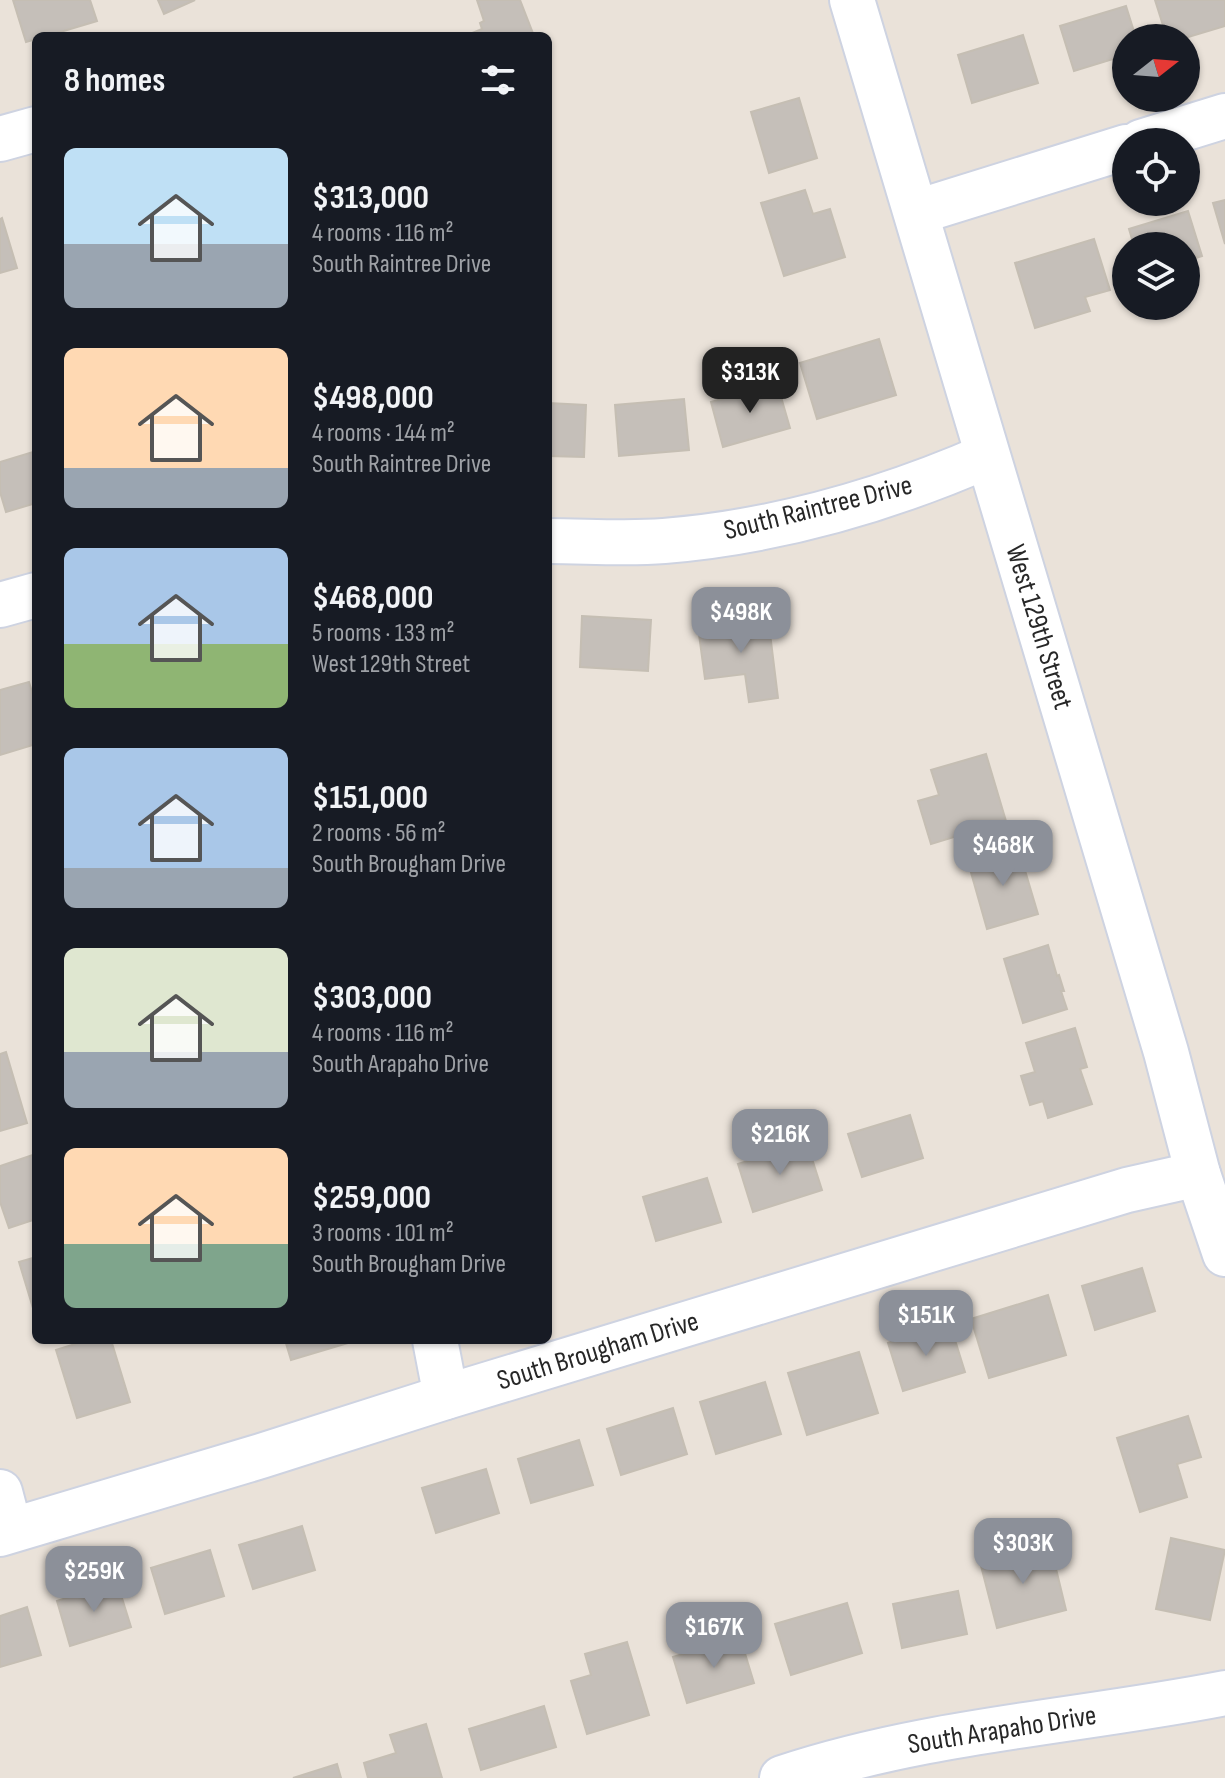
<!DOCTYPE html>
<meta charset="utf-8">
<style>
:root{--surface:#171b24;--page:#242831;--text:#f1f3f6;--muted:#9ea1a6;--accent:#8c9099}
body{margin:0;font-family:"Sofia Sans Condensed",sans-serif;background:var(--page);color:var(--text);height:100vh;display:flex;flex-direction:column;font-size:30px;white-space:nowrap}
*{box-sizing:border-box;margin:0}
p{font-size:26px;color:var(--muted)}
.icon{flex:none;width:44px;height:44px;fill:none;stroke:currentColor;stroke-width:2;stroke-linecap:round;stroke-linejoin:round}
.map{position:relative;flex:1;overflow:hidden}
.details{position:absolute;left:32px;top:32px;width:520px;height:1312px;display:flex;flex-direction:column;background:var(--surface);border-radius:12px;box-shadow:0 2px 6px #0004}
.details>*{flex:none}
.needle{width:52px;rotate:73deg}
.controls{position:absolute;left:1112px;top:24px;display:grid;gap:16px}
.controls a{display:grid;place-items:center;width:88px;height:88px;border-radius:50%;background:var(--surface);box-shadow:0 2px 6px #0004;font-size:40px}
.price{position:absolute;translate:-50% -68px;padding:0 18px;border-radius:16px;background:var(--accent);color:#fff;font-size:26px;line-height:52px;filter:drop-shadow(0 2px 4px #0008)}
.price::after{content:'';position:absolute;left:50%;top:48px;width:24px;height:18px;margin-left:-12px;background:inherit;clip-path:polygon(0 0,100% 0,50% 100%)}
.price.on{background:#222;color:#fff}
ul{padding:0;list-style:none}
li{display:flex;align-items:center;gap:24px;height:200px;padding:0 32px}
li span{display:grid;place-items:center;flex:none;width:224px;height:160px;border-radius:12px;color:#555}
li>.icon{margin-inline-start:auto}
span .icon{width:96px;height:96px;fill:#fffc;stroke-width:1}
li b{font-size:34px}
h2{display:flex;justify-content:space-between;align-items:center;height:96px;padding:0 32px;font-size:34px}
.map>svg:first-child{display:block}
</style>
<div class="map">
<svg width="1225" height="1778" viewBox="0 0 1225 1778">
<rect width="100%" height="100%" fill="#eae2d9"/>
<g fill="#c5bfb9" stroke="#c5beb3" stroke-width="2">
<path d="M13,0H90L97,21L47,36H36V39L26,42Z"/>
<path d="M158,0H195L164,14Z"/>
<path d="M477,0H520L534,36H473L472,33L482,29L480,23L484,21Z"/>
<path d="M1155,0H1225V26L1185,38H1167Z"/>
<path d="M1126,6L1136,38H1126V55L1074,71L1060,26Z"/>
<path d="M1023,35L1038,83L972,103L958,55Z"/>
<path d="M799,98L817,158L769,173L751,112Z"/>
<path d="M805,190L813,214L830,209L845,257L784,276L761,203Z"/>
<path d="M1225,200V244L1213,203Z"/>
<path d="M1188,211L1202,256L1186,261V246H1134L1129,229Z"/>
<path d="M2,218L17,268L0,273V219Z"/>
<path d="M1094,239L1110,290L1085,297L1090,311L1035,328L1015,263Z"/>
<path d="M879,339L896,395L817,419L800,363Z"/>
<path d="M777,383L790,428L723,447L711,402Z"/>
<path d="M684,399L689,450L619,456L615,405Z"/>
<path d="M548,403L586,405L584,457L548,456Z"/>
<path d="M36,451V503L6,512L0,492V462Z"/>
<path d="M582,616L651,620L648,671L580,667Z"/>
<path d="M768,617L778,698L749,702L745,674L705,679L698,627Z"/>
<path d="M29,682L36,705V744L0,755V690Z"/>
<path d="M986,754L1006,821L931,844L918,801L939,795L931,770Z"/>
<path d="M1018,847L1038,914L987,929L968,862Z"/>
<path d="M1048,945L1057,976L1059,975L1064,991H1061L1067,1009L1023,1023L1004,959Z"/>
<path d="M1075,1028L1087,1067L1080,1069L1092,1104L1048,1118L1043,1101L1030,1105L1021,1076L1035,1072L1026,1043Z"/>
<path d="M6,1052L27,1123L0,1131V1054Z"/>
<path d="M910,1115L923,1158L862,1177L848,1134Z"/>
<path d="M807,1143L822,1190L753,1212L738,1164Z"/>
<path d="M36,1154V1219L9,1228L0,1202V1166Z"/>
<path d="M707,1178L721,1222L656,1241L643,1197Z"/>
<path d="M36,1257V1318L19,1262Z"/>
<path d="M1142,1268L1155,1311L1095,1330L1082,1286Z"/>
<path d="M1048,1295L1066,1355L989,1378L971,1319Z"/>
<path d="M950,1324L965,1372L903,1391L888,1343Z"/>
<path d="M88,1340H111L130,1402L77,1418L56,1350Z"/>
<path d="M285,1340H348V1343L291,1360Z"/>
<path d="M859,1352L878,1413L807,1435L788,1373Z"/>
<path d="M765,1382L781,1434L716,1454L700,1402Z"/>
<path d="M673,1408L687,1454L621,1475L607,1429Z"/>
<path d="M1188,1416L1201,1457L1177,1464L1187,1497L1140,1512L1117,1438Z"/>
<path d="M579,1440L593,1485L531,1503L518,1459Z"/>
<path d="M486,1469L499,1513L436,1533L422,1488Z"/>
<path d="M302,1526L315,1570L253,1589L239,1545Z"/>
<path d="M1171,1538L1225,1550L1210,1620L1156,1609Z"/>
<path d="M1050,1544L1066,1610L997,1628L980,1562Z"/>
<path d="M210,1550L224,1596L165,1614L151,1568Z"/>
<path d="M117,1582L131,1627L70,1646L57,1601Z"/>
<path d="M958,1591L967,1634L902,1648L893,1604Z"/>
<path d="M847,1603L862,1653L791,1675L775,1624Z"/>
<path d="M27,1607L41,1655L0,1667V1616Z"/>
<path d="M740,1637L754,1683L687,1703L673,1657Z"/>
<path d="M627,1642L649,1715L587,1734L571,1681L591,1675L585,1654Z"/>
<path d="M544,1706L556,1747L481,1770L469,1729Z"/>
<path d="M426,1724L442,1778H368L364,1763L396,1753L390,1735Z"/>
<path d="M337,1764L341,1778H293Z"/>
</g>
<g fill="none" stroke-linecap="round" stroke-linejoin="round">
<g stroke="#ced3e1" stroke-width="48">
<g id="minor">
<path d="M852,0L1166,1052L1198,1174L1225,1254"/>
<path d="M0,139L36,129"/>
<path d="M1141,142L1225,116"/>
<path d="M917,212L1126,147"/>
<path d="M548,541C586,541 626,544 664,541C774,532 886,500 987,456"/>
<path d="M0,605L36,595"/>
<path d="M435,1340L446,1397"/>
<path d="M0,1492L10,1530"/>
<path d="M0,1534L261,1456L446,1397L1127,1190L1198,1174"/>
<path d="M782,1778C926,1730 1077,1722 1225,1693"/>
</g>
</g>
<use href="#minor" stroke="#fff" stroke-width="44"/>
</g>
<g text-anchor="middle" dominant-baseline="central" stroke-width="7" stroke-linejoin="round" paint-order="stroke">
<g font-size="28" fill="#272727" stroke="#fff">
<text transform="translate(818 508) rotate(-14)">South Raintree Drive</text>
<text transform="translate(1039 627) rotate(73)">West 129th Street</text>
<text transform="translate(598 1351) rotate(-17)">South Brougham Drive</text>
<text transform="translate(1002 1730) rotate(-9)">South Arapaho Drive</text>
</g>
</g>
</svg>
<div class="controls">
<a><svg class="needle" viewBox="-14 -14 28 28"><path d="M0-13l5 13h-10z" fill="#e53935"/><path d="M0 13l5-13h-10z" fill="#9ea1a6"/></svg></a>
<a><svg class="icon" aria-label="locate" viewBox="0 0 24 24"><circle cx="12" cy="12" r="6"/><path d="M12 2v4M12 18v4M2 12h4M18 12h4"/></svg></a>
<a><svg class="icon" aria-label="layers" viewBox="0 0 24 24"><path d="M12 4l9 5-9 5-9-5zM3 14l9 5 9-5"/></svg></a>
</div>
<b class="price on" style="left:750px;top:415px">$313K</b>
<b class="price" style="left:741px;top:655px">$498K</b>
<b class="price" style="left:1003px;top:888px">$468K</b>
<b class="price" style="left:780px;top:1177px">$216K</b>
<b class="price" style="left:926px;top:1358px">$151K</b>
<b class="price" style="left:1023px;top:1586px">$303K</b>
<b class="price" style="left:94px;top:1614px">$259K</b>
<b class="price" style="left:714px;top:1670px">$167K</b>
<section class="details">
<h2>8 homes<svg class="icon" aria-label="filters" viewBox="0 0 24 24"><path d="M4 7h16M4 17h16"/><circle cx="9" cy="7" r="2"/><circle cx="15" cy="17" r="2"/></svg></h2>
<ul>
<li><span style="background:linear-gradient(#bfe0f5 60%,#9aa5b1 0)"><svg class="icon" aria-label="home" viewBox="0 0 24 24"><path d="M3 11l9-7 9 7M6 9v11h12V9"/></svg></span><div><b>$313,000</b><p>4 rooms · 116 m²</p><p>South Raintree Drive</p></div></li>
<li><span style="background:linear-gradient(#ffd9b3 75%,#9aa5b1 0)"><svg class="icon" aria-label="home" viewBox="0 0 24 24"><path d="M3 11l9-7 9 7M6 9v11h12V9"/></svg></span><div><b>$498,000</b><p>4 rooms · 144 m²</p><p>South Raintree Drive</p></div></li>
<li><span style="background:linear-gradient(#a9c7e8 60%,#8fb573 0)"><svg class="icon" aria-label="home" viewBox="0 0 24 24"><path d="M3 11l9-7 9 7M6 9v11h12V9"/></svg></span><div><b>$468,000</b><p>5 rooms · 133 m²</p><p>West 129th Street</p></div></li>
<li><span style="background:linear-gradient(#a9c7e8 75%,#9aa5b1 0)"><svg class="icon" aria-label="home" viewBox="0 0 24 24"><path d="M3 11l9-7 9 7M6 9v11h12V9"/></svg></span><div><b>$151,000</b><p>2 rooms · 56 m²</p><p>South Brougham Drive</p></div></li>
<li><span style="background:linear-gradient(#dfe7d0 65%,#9aa5b1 0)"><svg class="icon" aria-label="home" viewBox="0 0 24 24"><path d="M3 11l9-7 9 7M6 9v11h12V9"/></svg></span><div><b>$303,000</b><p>4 rooms · 116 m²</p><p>South Arapaho Drive</p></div></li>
<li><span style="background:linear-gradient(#ffd9b3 60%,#7fa58c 0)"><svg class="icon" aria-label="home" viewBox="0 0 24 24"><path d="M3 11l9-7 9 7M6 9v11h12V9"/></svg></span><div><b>$259,000</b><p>3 rooms · 101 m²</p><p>South Brougham Drive</p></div></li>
</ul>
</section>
</div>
